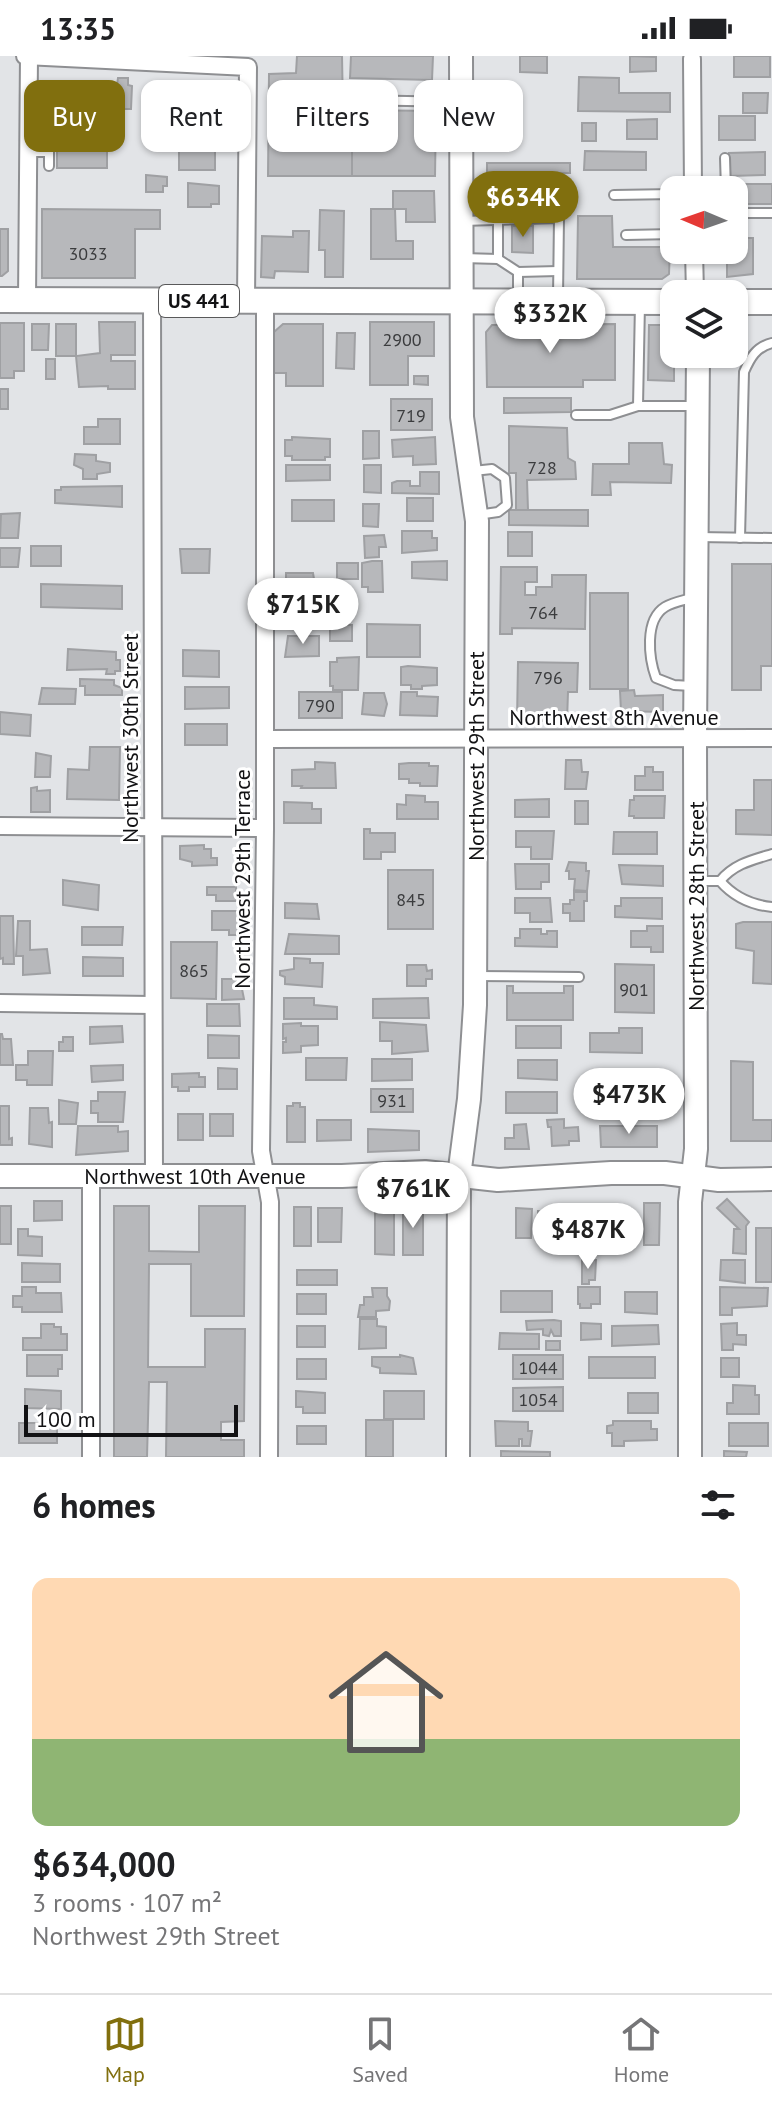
<!DOCTYPE html>
<meta charset="utf-8">
<style>
:root{--surface:#fff;--page:#f2f2f2;--text:#202124;--muted:#757577;--line:#e0e0e0;--accent:#816f0e}
body{margin:0;font-family:"PT Sans",sans-serif;background:var(--page);color:var(--text);height:100vh;display:flex;flex-direction:column;font-size:30px;white-space:nowrap}
*{box-sizing:border-box;margin:0}
p{font-size:26px;color:var(--muted)}
.icon{flex:none;width:44px;height:44px;fill:none;stroke:currentColor;stroke-width:2;stroke-linecap:round;stroke-linejoin:round}
.map{position:relative;height:1401px;overflow:hidden}
.side{display:flex;flex-direction:column;background:var(--surface);flex:1}
.side>*{flex:none}
.hud{position:absolute;left:24px;top:24px;width:724px;height:72px;display:flex;gap:16px}
.needle{width:52px;rotate:272deg}
.fabs{position:absolute;left:660px;top:120px;display:grid;gap:16px}
.fabs a{display:grid;place-items:center;width:88px;height:88px;border-radius:16px;background:var(--surface);box-shadow:0 2px 6px #0004;font-size:40px}
.scale{position:absolute;left:24px;bottom:20px;width:214px;box-sizing:border-box;padding-left:8px;border:4px solid #121214;border-top:0;font-size:22px;line-height:28px;white-space:nowrap;color:#121214;-webkit-text-stroke:6px #fff;paint-order:stroke}
.price{position:absolute;translate:-50% -68px;padding:0 18px;border-radius:28px;background:#fff;color:#222;font-size:26px;line-height:52px;filter:drop-shadow(0 2px 4px #0008)}
.price::after{content:'';position:absolute;left:50%;top:48px;width:24px;height:18px;margin-left:-12px;background:inherit;clip-path:polygon(0 0,100% 0,50% 100%)}
.price.active{background:var(--accent);color:#fff}
ul{padding:0;list-style:none}
li{display:grid;align-content:center;gap:16px;height:424px;padding:0 32px}
li+li{border-top:2px solid var(--line)}
li span{display:grid;place-items:center;height:248px;border-radius:16px;color:#555}
li>.icon{margin-inline-start:auto}
span .icon{width:144px;height:144px;fill:#fffc;stroke-width:1}
li b{font-size:34px}
h2{display:flex;justify-content:space-between;align-items:center;height:96px;padding:0 32px;font-size:34px}
.chip{padding:0 28px;border-radius:16px;background:var(--surface);box-shadow:0 2px 6px #0004;font-size:28px;line-height:72px}
.chip.active{background:var(--accent);color:#fff}
.status{display:flex;justify-content:space-between;align-items:center;height:56px;padding:0 40px;background:var(--surface);direction:ltr}
.status svg{height:22px;fill:currentColor}
.tabs{display:flex;justify-content:space-around;align-items:center;height:112px;border-top:2px solid var(--line);background:var(--surface);font-size:22px;color:var(--muted)}
.tabs a{display:grid;justify-items:center;gap:4px}
.tabs .active{color:var(--accent)}
.map>svg:first-child{display:block}
</style>
<div class="status"><b>13:35</b><svg viewBox="0 0 49 12"><path d="M0 12V9h3v3zM5 12V6h3v6zM10 12V3h3v9zM15 12V0h3v12zM26 1h20v11H26zM47 4h2v5h-2z"/></svg></div>
<div class="map">
<svg width="772" height="1401" viewBox="0 0 772 1401">
<rect width="100%" height="100%" fill="#e2e4e7"/>
<g fill="#b7b8bb" stroke="#9fa0a3" stroke-width="2">
<path d="M297,0H342L343,54H352V120H268L269,18L296,17Z"/>
<path d="M351,0H433L432,24L350,22Z"/>
<path d="M520,0H547V17L520,16Z"/>
<path d="M630,0L656,1V15L630,16Z"/>
<rect x="734" y="0" width="36" height="21"/>
<path d="M579,21L619,22V37H670V56L578,55Z"/>
<path d="M118,22H128V29L132,30L131,53H112V47H106L107,30L117,29Z"/>
<rect x="163" y="28" width="52" height="21"/>
<path d="M743,37H768L767,57H743Z"/>
<path d="M44,54L97,55V61H102L101,67L43,64Z"/>
<path d="M352,54L436,55L435,120H352Z"/>
<rect x="719" y="60" width="36" height="24"/>
<path d="M657,63V83H627V64Z"/>
<path d="M195,65H212V68H218V84L182,87V75H178V67Z"/>
<rect x="582" y="67" width="14" height="18"/>
<rect x="57" y="91" width="50" height="21"/>
<rect x="179" y="93" width="36" height="21"/>
<path d="M585,95L646,96V114H584Z"/>
<path d="M765,96V119L730,120L729,97Z"/>
<rect x="487" y="107" width="83" height="10"/>
<path d="M146,119L167,121V130H163V136H146Z"/>
<rect x="488" y="121" width="13" height="13"/>
<path d="M188,127L219,130V148H211V151H188Z"/>
<path d="M728,128H772V148H734V134H728Z"/>
<path d="M393,135H434L435,166H406V153H395L396,185H413V203H371V153H393Z"/>
<rect x="503" y="142" width="19" height="10"/>
<path d="M42,153L160,154V173H135V222H42Z"/>
<path d="M320,154L344,155L343,221H325V194H319Z"/>
<path d="M578,160H612L613,191H670L669,218L662,223H577Z"/>
<path d="M512,170H533V197L512,196Z"/>
<path d="M0,173H8V215L2,220H0Z"/>
<path d="M293,175H309L308,216L275,215L274,222L261,221L262,180L293,181Z"/>
<path d="M734,182H753V218L727,221V194H734Z"/>
<path d="M99,266H135V299H111V305H135V333H108V330L79,331L76,300L100,297Z"/>
<path d="M370,266H434V300H408V329H370Z"/>
<path d="M0,267H24V315H14V322H0Z"/>
<path d="M32,268H49L48,294H32Z"/>
<rect x="56" y="268" width="20" height="32"/>
<path d="M283,268H323V330H286V317H273L274,276Z"/>
<path d="M615,268V324H583V331H487L486,276L492,269Z"/>
<path d="M649,269H668L674,274V325L648,324Z"/>
<path d="M337,277H355L354,313L336,312Z"/>
<rect x="46" y="303" width="9" height="20"/>
<path d="M414,320H428V329L414,328Z"/>
<rect x="0" y="333" width="8" height="20"/>
<path d="M504,342H571V356L504,357Z"/>
<rect x="391" y="343" width="41" height="31"/>
<path d="M98,363H120V388H84V371H98Z"/>
<path d="M509,370L567,372L568,402L575,406L576,423L527,424L528,454H516V417H509Z"/>
<path d="M363,375H379V402L363,403Z"/>
<path d="M292,381L330,383V401H325V404H292V400H285V384H292Z"/>
<path d="M435,381L436,408L413,409V400L393,401L392,384Z"/>
<path d="M629,387H662L664,408L672,409L671,427L610,426L611,439H592L593,408H629Z"/>
<path d="M75,398L96,399V405L110,407V416L97,418V423H83V413L74,409Z"/>
<path d="M286,409H330V424L286,425Z"/>
<path d="M364,409H381V437L364,436Z"/>
<path d="M420,416H439V438L392,437V427L397,425H410V430H420Z"/>
<path d="M122,430V451L55,447V434H61V431Z"/>
<rect x="407" y="442" width="26" height="23"/>
<rect x="292" y="444" width="42" height="21"/>
<path d="M363,448H379L378,471L363,470Z"/>
<path d="M509,454H588V470L509,469Z"/>
<path d="M20,457L18,482H0L1,458Z"/>
<path d="M402,475H432V482H437V494L402,497Z"/>
<rect x="508" y="476" width="24" height="24"/>
<path d="M384,479L386,491H379V501L365,502L364,480Z"/>
<rect x="31" y="490" width="30" height="20"/>
<path d="M0,492H20L18,511H0Z"/>
<path d="M180,493H210L209,517H182Z"/>
<path d="M372,505H382L383,536H368V531H362V507Z"/>
<path d="M447,505V524L412,522V506Z"/>
<rect x="337" y="507" width="21" height="16"/>
<path d="M732,508H772V610H761V634H732Z"/>
<path d="M501,511H537V526H525V539H536V531H552V519H586L585,573L512,572V578H500Z"/>
<path d="M286,517H313L316,535H286Z"/>
<path d="M41,528L122,530V553L41,551Z"/>
<rect x="590" y="537" width="38" height="96"/>
<path d="M367,568L420,569V601H367Z"/>
<rect x="330" y="569" width="22" height="16"/>
<path d="M288,580H319V600L285,601Z"/>
<path d="M68,593L116,596V604H120V615H115V618H106L107,613L67,614Z"/>
<path d="M183,594L219,595V621L183,620Z"/>
<path d="M359,601L358,634H333V630H330V606H337V602Z"/>
<path d="M518,606L578,607L577,636H568L567,665H517Z"/>
<path d="M408,610L437,612V629L422,630V633H411V629H401V611Z"/>
<path d="M80,623L114,624V629L122,632V639H85V630H80Z"/>
<path d="M185,631H229V652L185,653Z"/>
<path d="M42,632L76,633L75,648H39Z"/>
<path d="M634,634L635,640L663,639V656L621,655L620,635Z"/>
<rect x="299" y="636" width="43" height="26"/>
<path d="M401,636H417V640L438,641L437,660L400,659Z"/>
<path d="M364,637H384L387,648L384,660L362,658Z"/>
<path d="M0,656L31,659L30,680L0,678Z"/>
<rect x="185" y="668" width="42" height="21"/>
<path d="M90,691H120L119,744L67,743L68,713L89,714Z"/>
<path d="M36,697L51,700L50,721H35Z"/>
<path d="M566,704H581L582,716H588L586,733H565Z"/>
<path d="M315,706L335,707L336,732H301L302,730H292V714L315,713Z"/>
<path d="M409,707H429V710H438L437,730H420V727H409V723H399V708Z"/>
<path d="M645,711H653V716H663V734H635V720H645Z"/>
<path d="M754,724H772V779L736,778V754H754Z"/>
<path d="M37,731V735L50,734V756H31V732Z"/>
<path d="M406,739L425,740V746H438V763H397V748L406,749Z"/>
<path d="M634,740H665L664,762H634V760H629L630,744H634Z"/>
<path d="M549,743V761H515V744Z"/>
<rect x="575" y="745" width="13" height="23"/>
<path d="M284,746L312,747V753H321V767H284Z"/>
<path d="M364,773H370V777H395V796H381V803H364Z"/>
<path d="M516,775H554L552,803H531V791H516Z"/>
<path d="M614,776H657V798H613Z"/>
<path d="M204,789V793H211V802H217V809L192,810V806L180,803V790Z"/>
<path d="M569,806L586,807V815H589L587,835L574,834L575,823H569V815H566Z"/>
<path d="M515,808H549V826H541V833H516Z"/>
<path d="M619,809L663,810V830L622,828Z"/>
<rect x="388" y="814" width="45" height="59"/>
<path d="M63,824L99,829L98,854L63,849Z"/>
<path d="M207,831H236V834H240V845H216V839H207Z"/>
<path d="M574,836H587V845H584V865H570V857H563V848H570V844H574Z"/>
<path d="M515,842H550L552,866H530V857H515Z"/>
<path d="M621,842H662V863L615,861V850H621Z"/>
<path d="M285,847L317,848L319,863L285,862Z"/>
<path d="M212,855H240V863H244V879H229V874H212Z"/>
<path d="M0,860H13L14,908H3V902L0,903Z"/>
<path d="M18,865H30V894L47,893L50,917L23,919V900H16Z"/>
<path d="M743,866H772V928L753,927L754,895L736,892V868Z"/>
<path d="M647,870H663V896H651V891H631V875H647Z"/>
<path d="M82,871H123L122,889H82Z"/>
<path d="M520,873H541V878H547V875H557V891L515,890V882H520Z"/>
<path d="M289,878L339,880V898H285Z"/>
<path d="M171,886H217L216,943L171,942Z"/>
<path d="M83,901L123,902V920H83Z"/>
<path d="M294,902L310,903V907H323L322,931L285,928V921L280,919V915L294,913Z"/>
<path d="M615,908L654,909V957L615,956Z"/>
<path d="M407,909H426L427,915L432,914V923H426V930H407Z"/>
<path d="M222,923H240L244,943L222,944Z"/>
<path d="M507,930H513V937H564V930H573V964H507Z"/>
<path d="M284,942H314V949L337,951V963H284Z"/>
<path d="M428,942L429,962H373V943Z"/>
<path d="M207,948H239L240,970H207Z"/>
<path d="M380,966L426,969L428,995L392,998V985H380Z"/>
<path d="M301,967V970H318V989L301,990V996L283,997V986H286V982L283,983V968Z"/>
<path d="M122,970L123,986L90,988V971Z"/>
<rect x="516" y="970" width="45" height="22"/>
<path d="M619,972H642V997L590,996V977H619Z"/>
<path d="M0,978H2L3,983H11L13,1009H0Z"/>
<path d="M208,979L239,980V1002H208Z"/>
<path d="M63,981H73V995H59V986H63Z"/>
<path d="M28,995H53L52,1029H27V1024H16V1009H28Z"/>
<path d="M306,1002H347L346,1024H306Z"/>
<path d="M372,1003H412V1024L372,1025Z"/>
<path d="M518,1004H557V1024L518,1022Z"/>
<path d="M731,1005L753,1006V1064H772V1085H731Z"/>
<path d="M123,1009V1024L92,1026L91,1010Z"/>
<path d="M218,1012L237,1013V1033H218Z"/>
<path d="M199,1017V1021H205V1031H189V1035H178V1031H172V1018Z"/>
<rect x="371" y="1033" width="42" height="23"/>
<path d="M98,1036H125L123,1066H98V1057H91V1045H98Z"/>
<rect x="506" y="1036" width="51" height="21"/>
<path d="M601,1036H639V1059L601,1058Z"/>
<path d="M59,1044L78,1047L76,1068H59Z"/>
<path d="M293,1047H300V1051H305V1086H287V1050H293Z"/>
<path d="M0,1050H9V1083L12,1082V1089H0Z"/>
<path d="M30,1052H48L49,1067L52,1066V1091L29,1088Z"/>
<rect x="178" y="1058" width="25" height="26"/>
<rect x="210" y="1058" width="23" height="22"/>
<path d="M564,1063V1072L578,1071L579,1085H569V1089L552,1090L551,1071H548L547,1064Z"/>
<path d="M317,1064H351V1084L317,1085Z"/>
<path d="M526,1068L529,1093H505V1082H514V1069Z"/>
<path d="M78,1070H118V1076L128,1075V1095L76,1099Z"/>
<path d="M600,1070H657V1091H601Z"/>
<path d="M368,1073L419,1075V1094L368,1096Z"/>
<path d="M727,1143L749,1166L746,1170V1198L733,1197L734,1173H739L717,1152Z"/>
<path d="M34,1145H62V1164L34,1165Z"/>
<path d="M644,1147H660L659,1189H644Z"/>
<rect x="0" y="1150" width="11" height="38"/>
<path d="M114,1150H149V1195L199,1196V1150H245L244,1260H191V1208H149L148,1311H205V1273H245L244,1365L221,1366V1384H244V1401H166L167,1326H149L147,1401H114Z"/>
<path d="M375,1150H394V1199L375,1198Z"/>
<rect x="403" y="1150" width="20" height="49"/>
<rect x="294" y="1151" width="17" height="39"/>
<path d="M318,1152H342L341,1186H318Z"/>
<path d="M516,1152L532,1153L531,1182H516Z"/>
<path d="M586,1152H631V1170H617V1175H601L602,1170H586Z"/>
<path d="M538,1155L554,1156L553,1184H538Z"/>
<rect x="756" y="1172" width="16" height="54"/>
<path d="M18,1173H28V1180L42,1181V1200L18,1199Z"/>
<path d="M582,1204H596L595,1224H589V1228H582Z"/>
<path d="M721,1204H745V1227L720,1224Z"/>
<path d="M22,1207L60,1208V1226H22Z"/>
<rect x="297" y="1214" width="40" height="15"/>
<path d="M22,1231H36V1237H61L62,1256H22V1251H13V1240H22Z"/>
<path d="M578,1231H600V1248H591V1252H580V1248H578Z"/>
<path d="M720,1231L768,1232L767,1250L732,1252V1259H720Z"/>
<path d="M372,1232H387V1240L390,1245L389,1254L376,1255V1261H358L360,1249H364V1241H373Z"/>
<rect x="501" y="1235" width="51" height="21"/>
<path d="M625,1236H657V1258L625,1256Z"/>
<rect x="297" y="1238" width="29" height="20"/>
<path d="M360,1263H377V1270L386,1271V1292L359,1293Z"/>
<path d="M554,1264L561,1265V1280H554L551,1274L549,1280L543,1279V1273L527,1274L526,1265Z"/>
<path d="M581,1267L601,1268V1283L581,1284Z"/>
<path d="M737,1267V1279H746V1289L733,1288V1294H722L721,1268Z"/>
<path d="M41,1268H54V1271H61V1278H67V1294H23V1282H41Z"/>
<path d="M658,1269L659,1288L612,1290V1270Z"/>
<rect x="297" y="1270" width="28" height="21"/>
<path d="M500,1277L539,1278V1293H499Z"/>
<rect x="546" y="1285" width="14" height="9"/>
<path d="M27,1299H62V1313H58V1320H27Z"/>
<path d="M400,1299L413,1302L416,1318L380,1317V1312L372,1310V1301H400Z"/>
<rect x="513" y="1299" width="50" height="24"/>
<rect x="589" y="1301" width="66" height="21"/>
<rect x="721" y="1302" width="18" height="19"/>
<rect x="297" y="1303" width="29" height="20"/>
<path d="M733,1329L755,1330V1339H759V1358H727V1347H733Z"/>
<path d="M563,1331V1355H513V1332Z"/>
<path d="M25,1333L61,1335V1353L25,1352Z"/>
<path d="M296,1335L325,1337V1357H303V1351H296Z"/>
<rect x="384" y="1335" width="40" height="28"/>
<rect x="628" y="1337" width="30" height="20"/>
<rect x="366" y="1364" width="27" height="37"/>
<path d="M495,1365L528,1366V1375H532L530,1390H522V1383H519V1390H496Z"/>
<path d="M613,1365H651V1373H657V1384L624,1385V1390H612V1377H607V1370L613,1369Z"/>
<rect x="19" y="1367" width="38" height="20"/>
<rect x="729" y="1367" width="39" height="23"/>
<rect x="297" y="1370" width="29" height="18"/>
<path d="M501,1395L550,1396V1401H501Z"/>
<path d="M724,1395L747,1396L746,1401H724Z"/>
</g>
<g fill="none" stroke-linecap="round" stroke-linejoin="round">
<g stroke="#8e8f92" stroke-width="12">
<g id="lane">
<path d="M354,44L460,46"/>
<path d="M29,96H49V110"/>
<path d="M725,102L726,134"/>
<path d="M614,139L674,138"/>
<path d="M462,141L503,138H552"/>
<path d="M734,157H772"/>
<path d="M498,164V203L518,216V245"/>
<path d="M463,165L559,162L558,241"/>
<path d="M626,179L674,178"/>
<path d="M463,202L498,203"/>
<path d="M518,216L558,215"/>
<path d="M638,350L640,247"/>
<path d="M576,359H610L638,350H697"/>
<path d="M473,415L492,413L505,422L507,449L498,456L477,459"/>
<path d="M697,481L772,482"/>
<path d="M740,482L744,316C750,302 756,291 772,287"/>
<path d="M692,630L674,629L656,622C649,603 644,564 665,551C673,546 686,544 695,541"/>
<path d="M696,825H720C734,808 752,804 772,798"/>
<path d="M720,825C734,841 751,849 772,851"/>
<path d="M476,920L579,921"/>
</g>
</g>
<g stroke="#8e8f92" stroke-width="20">
<g id="street">
<path d="M25,0L248,11L246,245"/>
<path d="M692,3L693,134"/>
<path d="M694,194L695,238"/>
<path d="M27,244L29,0"/>
<path d="M152,244L154,1120"/>
<path d="M265,245V772L261,1095L270,1146L269,1401"/>
<path d="M265,683L772,682"/>
<path d="M0,770L265,772"/>
<path d="M0,947L152,949"/>
<path d="M91,1401V1120"/>
</g>
</g>
<g stroke="#8e8f92" stroke-width="26">
<g id="secondary">
<path d="M0,1120H342L425,1116L498,1124L611,1117H665L719,1124L772,1123"/>
<path d="M458,1401L459,1120L469,1043L475,949L477,465L462,361L461,0"/>
<path d="M690,1401V1146L696,1093L695,683L698,298"/>
</g>
</g>
<g stroke="#8e8f92" stroke-width="28">
<g id="primary">
<path d="M0,244L674,246"/>
<path d="M734,246H772"/>
</g>
</g>
<use href="#lane" stroke="#fff" stroke-width="8"/>
<use href="#street" stroke="#fff" stroke-width="16"/>
<use href="#secondary" stroke="#fff" stroke-width="22"/>
<use href="#primary" stroke="#fff" stroke-width="24"/>
</g>
<g text-anchor="middle" dominant-baseline="central" stroke-width="6" stroke-linejoin="round" paint-order="stroke">
<g font-size="18" fill="#3b3c3e">
<text x="88" y="197">3033</text>
<text x="402" y="283">2900</text>
<text x="411" y="359">719</text>
<text x="542" y="411">728</text>
<text x="543" y="556">764</text>
<text x="548" y="621">796</text>
<text x="320" y="649">790</text>
<text x="411" y="843">845</text>
<text x="194" y="914">865</text>
<text x="634" y="933">901</text>
<text x="392" y="1044">931</text>
<text x="538" y="1311">1044</text>
<text x="538" y="1343">1054</text>
</g>
<rect fill="#fff" stroke="#59595a" stroke-width="2" x="159" y="229" width="80" height="32" rx="6"/>
<g font-size="20" font-weight="bold" fill="#121214">
<text x="199" y="245">US 441</text>
</g>
<g font-size="22" fill="#121214" stroke="#fff">
<text x="614" y="661">Northwest 8th Avenue</text>
<text transform="translate(130 682) rotate(-90)">Northwest 30th Street</text>
<text transform="translate(476 700) rotate(-90)">Northwest 29th Street</text>
<text transform="translate(242 823) rotate(-90)">Northwest 29th Terrace</text>
<text transform="translate(696 850) rotate(-90)">Northwest 28th Street</text>
<text x="195" y="1120">Northwest 10th Avenue</text>
</g>
</g>
</svg>
<div class="fabs">
<a><svg class="needle" viewBox="-14 -14 28 28"><path d="M0-13l5 13h-10z" fill="#e53935"/><path d="M0 13l5-13h-10z" fill="#757577"/></svg></a>
<a><svg class="icon" aria-label="layers" viewBox="0 0 24 24"><path d="M12 4l9 5-9 5-9-5zM3 14l9 5 9-5"/></svg></a>
</div>
<div class="scale">100 m</div>
<b class="price active" style="left:523px;top:183px">$634K</b>
<b class="price" style="left:550px;top:299px">$332K</b>
<b class="price" style="left:303px;top:590px">$715K</b>
<b class="price" style="left:629px;top:1080px">$473K</b>
<b class="price" style="left:413px;top:1174px">$761K</b>
<b class="price" style="left:588px;top:1215px">$487K</b>
<div class="hud">
<a class="chip active">Buy</a>
<a class="chip">Rent</a>
<a class="chip">Filters</a>
<a class="chip">New</a>
</div>
</div>
<section class="side">
<h2>6 homes<svg class="icon" aria-label="filters" viewBox="0 0 24 24"><path d="M4 7h16M4 17h16"/><circle cx="9" cy="7" r="2"/><circle cx="15" cy="17" r="2"/></svg></h2>
<ul>
<li><span style="background:linear-gradient(#ffd9b3 65%,#8fb573 0)"><svg class="icon" aria-label="home" viewBox="0 0 24 24"><path d="M3 11l9-7 9 7M6 9v11h12V9"/></svg></span><div><b>$634,000</b><p>3 rooms · 107 m²</p><p>Northwest 29th Street</p></div></li>
</ul>
</section>
<nav class="tabs">
<a class="active"><svg class="icon" aria-label="map" viewBox="0 0 24 24"><path d="M3 6l6-2 6 2 6-2v14l-6 2-6-2-6 2zM9 4v14M15 6v14"/></svg>Map</a>
<a><svg class="icon" aria-label="saved" viewBox="0 0 24 24"><path d="M7 4h10v16l-5-4-5 4z"/></svg>Saved</a>
<a><svg class="icon" aria-label="home" viewBox="0 0 24 24"><path d="M3 11l9-7 9 7M6 9v11h12V9"/></svg>Home</a>
</nav>
